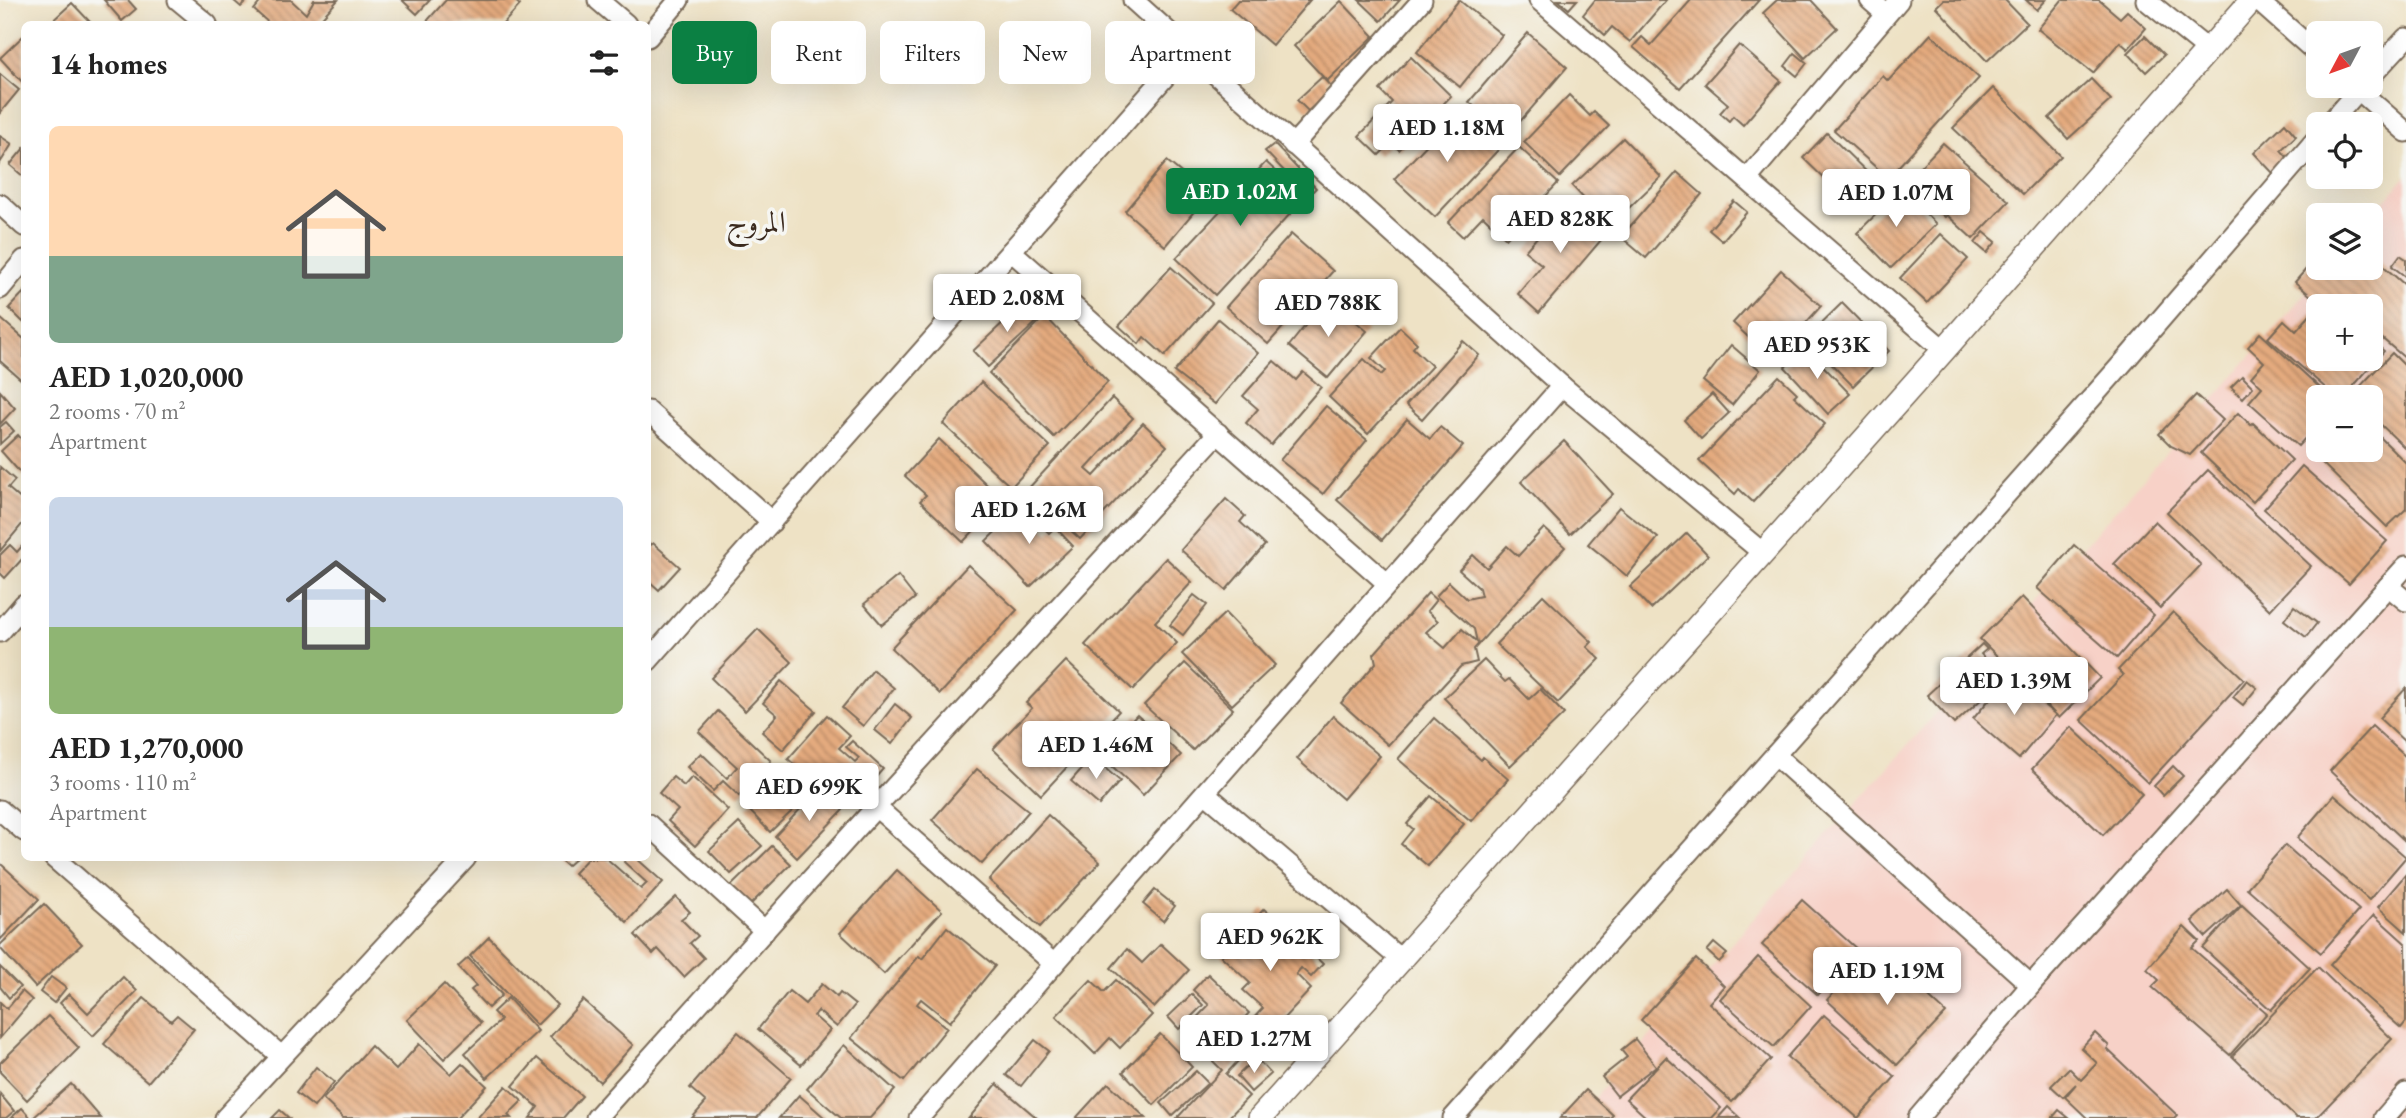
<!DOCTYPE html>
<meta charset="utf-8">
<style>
:root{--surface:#fff;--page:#f2f2f2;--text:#222;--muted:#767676;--accent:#0b8043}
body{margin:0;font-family:"EB Garamond",Amiri,serif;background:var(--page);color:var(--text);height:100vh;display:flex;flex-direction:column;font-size:26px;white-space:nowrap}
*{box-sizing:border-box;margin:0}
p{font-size:23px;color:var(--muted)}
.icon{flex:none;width:38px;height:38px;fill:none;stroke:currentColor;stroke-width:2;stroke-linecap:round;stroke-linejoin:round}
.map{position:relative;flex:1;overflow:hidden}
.sheet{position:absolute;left:21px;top:21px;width:630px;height:840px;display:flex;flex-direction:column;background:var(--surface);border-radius:10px;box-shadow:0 7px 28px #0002}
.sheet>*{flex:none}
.banner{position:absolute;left:672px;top:21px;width:665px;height:63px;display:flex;gap:14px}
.needle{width:46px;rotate:229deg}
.fabs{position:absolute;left:2306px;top:21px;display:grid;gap:14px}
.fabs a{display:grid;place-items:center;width:77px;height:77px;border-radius:10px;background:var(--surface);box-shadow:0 7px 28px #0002;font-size:35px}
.price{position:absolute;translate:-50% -60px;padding:0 16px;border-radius:7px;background:#fff;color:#222;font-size:23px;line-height:46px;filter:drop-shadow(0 2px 4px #0008)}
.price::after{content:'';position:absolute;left:50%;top:42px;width:21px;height:16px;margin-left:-10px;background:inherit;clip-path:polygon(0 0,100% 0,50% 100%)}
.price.active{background:var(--accent);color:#fff}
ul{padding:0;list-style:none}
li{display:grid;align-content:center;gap:14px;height:371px;padding:0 28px}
li span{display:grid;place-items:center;height:217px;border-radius:10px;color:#555}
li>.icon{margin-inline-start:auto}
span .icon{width:126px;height:126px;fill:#fffc;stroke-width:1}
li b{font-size:30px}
h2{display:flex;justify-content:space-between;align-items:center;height:84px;padding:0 28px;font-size:30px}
.tag{padding:0 24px;border-radius:10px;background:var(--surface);box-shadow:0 7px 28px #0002;font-size:24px;line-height:63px}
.tag.active{background:var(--accent);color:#fff}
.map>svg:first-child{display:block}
</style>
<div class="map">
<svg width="2406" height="1118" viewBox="0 0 2406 1118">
<defs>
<pattern id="building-back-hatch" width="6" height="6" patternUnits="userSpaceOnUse" patternTransform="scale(1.75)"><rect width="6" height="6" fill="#e4aa7e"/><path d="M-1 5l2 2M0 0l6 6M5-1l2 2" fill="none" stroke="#ba8b67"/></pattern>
</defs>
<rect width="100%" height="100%" fill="#f6f6f2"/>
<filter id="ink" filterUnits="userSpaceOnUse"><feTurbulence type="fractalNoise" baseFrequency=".0143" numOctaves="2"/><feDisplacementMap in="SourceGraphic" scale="14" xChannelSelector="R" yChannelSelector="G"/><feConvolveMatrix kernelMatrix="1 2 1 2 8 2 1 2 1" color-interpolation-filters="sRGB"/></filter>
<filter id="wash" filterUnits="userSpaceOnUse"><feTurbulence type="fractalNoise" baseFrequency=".00686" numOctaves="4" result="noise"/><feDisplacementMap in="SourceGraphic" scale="28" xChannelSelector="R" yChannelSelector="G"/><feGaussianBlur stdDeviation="1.57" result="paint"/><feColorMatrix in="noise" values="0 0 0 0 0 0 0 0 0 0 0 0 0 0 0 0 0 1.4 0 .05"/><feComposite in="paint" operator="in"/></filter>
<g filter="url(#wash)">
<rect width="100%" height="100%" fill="#eee2c5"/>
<path fill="#f7d1c7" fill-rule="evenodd" d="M2406,176V1118H1577L2198,417L2327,268H2371V217ZM2319,306H2371V359H2319ZM2319,397H2371V450H2319Z"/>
<g id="blocks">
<g fill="url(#building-back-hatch)">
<path d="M104,0H128L136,9L122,21Z"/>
<path d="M233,0H248L241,7Z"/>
<path d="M262,0H291L306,14L314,0H338L316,24H270L254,10Z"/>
<path d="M402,0H430L417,14Z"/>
<path d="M446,0H514L520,5L503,24H431L427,21Z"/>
<path d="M1238,0H1310L1272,45L1230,9Z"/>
<path d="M1359,0H1400L1381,21Z"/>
<path d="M1459,0L1502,35L1460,87L1417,52Z"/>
<path d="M1558,0H1577L1569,9Z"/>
<path d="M1595,0H1666L1630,42L1612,27L1605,35L1583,15Z"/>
<path d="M1691,0H1759L1680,88L1633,47L1642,37L1651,45Z"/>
<path d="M1777,0H1811L1837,28L1805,58L1763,13Z"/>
<path d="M1943,0H2005L2027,23L1987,61L1936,7Z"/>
<path d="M2026,0H2046L2037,10Z"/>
<path d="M2062,0H2099L2120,18L2127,11L2146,28L2128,49L2120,42L2093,73L2038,29Z"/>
<path d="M1341,1L1374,36L1327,81L1294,46Z"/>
<path d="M72,3L92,24H49Z"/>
<path d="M1528,33L1567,67L1499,146L1486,135L1495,124L1469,102Z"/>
<path d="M1931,34L1979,78L1888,178L1834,130L1883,76L1888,81Z"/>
<path d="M24,35V84L0,58Z"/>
<path d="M2145,36L2164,55L2146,72L2128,53Z"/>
<path d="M1739,45L1781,81L1743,125L1733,116L1729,121L1720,113L1728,104L1705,84Z"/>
<path d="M1795,53L1807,63L1797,76L1785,66Z"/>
<path d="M1411,57L1451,96L1399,150L1392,142L1379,155L1359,136L1392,102L1380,90Z"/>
<path d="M0,74L19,90L0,113Z"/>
<path d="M1322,77L1333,89L1308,111L1297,100Z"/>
<path d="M2091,79L2111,100L2068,139L2049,118Z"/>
<path d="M1993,88L2061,156L2023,194L1953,128Z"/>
<path d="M1569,95L1590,116L1594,112L1609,126L1560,177L1524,142Z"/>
<path d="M1459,111L1499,149L1435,217L1394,179Z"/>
<path d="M2285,123L2296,136L2281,150L2288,158L2273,173L2254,153Z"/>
<path d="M1827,133L1882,187L1858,211L1803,158Z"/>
<path d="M0,136L12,144L0,163Z"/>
<path d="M1623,138L1661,177L1610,226L1572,186Z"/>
<path d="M1943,143L2009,201L1973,239L1947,215L1945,217L1907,181Z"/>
<path d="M1274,144L1316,188L1308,196L1265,151Z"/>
<path d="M1519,147L1558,183L1506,238L1483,216L1463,237L1448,223Z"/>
<path d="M24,148V177L10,165Z"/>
<path d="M1167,161L1208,195L1165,246L1125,211Z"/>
<path d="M1266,162L1305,198L1215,295L1176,258Z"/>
<path d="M1677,172L1702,194L1646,258L1621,237Z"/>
<path d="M1902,189L1936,224L1891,268L1857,233Z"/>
<path d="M1734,201L1747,212L1722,241L1709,230Z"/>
<path d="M1572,204L1607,233L1539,313L1518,294L1542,265L1525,251L1551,221L1555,224Z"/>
<path d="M1984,232L1996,242L1987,253L1975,243Z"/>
<path d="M1291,234L1333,271L1268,344L1226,307Z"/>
<path d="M1941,234L1968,259L1927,303L1900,278Z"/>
<path d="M2319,254V268H2371V255L2406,286V359L2371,329V306H2319V359H2371V340L2384,351L2344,397H2336L2268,338L2284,320L2296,331L2320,304L2295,282Z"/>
<path d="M2400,255L2406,259V277L2392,266Z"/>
<path d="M1171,267L1212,303L1165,356L1144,337L1139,344L1119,326Z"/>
<path d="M1781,270L1821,306L1773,360L1733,323Z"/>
<path d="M24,292V323L9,308Z"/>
<path d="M1325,301L1344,317L1347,314L1367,331L1328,378L1289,346Z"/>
<path d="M1025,302L1041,318L988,367L973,351Z"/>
<path d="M1842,303L1889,351L1853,386L1806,338Z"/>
<path d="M1045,316L1108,382L1054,437L989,373Z"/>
<path d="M0,318L24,339V382L0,361Z"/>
<path d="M1218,319L1258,353L1215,404L1174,372Z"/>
<path d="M1400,327L1417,343L1413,348L1432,366L1368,434L1329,397L1364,359L1381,375L1385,371L1371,358Z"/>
<path d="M2260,333L2330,397H2319V423L2298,446L2249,402L2262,387L2251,377L2264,362L2248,347Z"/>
<path d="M1463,341L1479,355L1422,419L1406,405Z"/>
<path d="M1731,345L1760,370L1732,405L1703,381Z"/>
<path d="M1806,348L1850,394L1828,414L1785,367Z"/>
<path d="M2392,353L2406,367V449L2371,415V397L2351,396Z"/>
<path d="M1274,361L1296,380L1303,372L1321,387L1271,445L1246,423L1258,409L1243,396Z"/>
<path d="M1779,376L1797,393L1794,396L1825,424L1753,502L1739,489L1735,494L1699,461Z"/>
<path d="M2242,376L2253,387L2243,398L2231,387Z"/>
<path d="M981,382L1050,446L1011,487L943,424Z"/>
<path d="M0,391L15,408L0,424Z"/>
<path d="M1712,394L1729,413L1701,439L1684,420Z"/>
<path d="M2196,395L2223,420L2190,455L2171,446L2159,434Z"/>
<path d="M1112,398L1133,418L1086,469L1094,476L1143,423L1167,446L1080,539L1027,490Z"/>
<path d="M1326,406L1367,440L1323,494L1280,460Z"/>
<path d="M2238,413L2251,425L2253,423L2292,460L2253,502L2201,453Z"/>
<path d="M1407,419L1430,439L1440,427L1463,446L1382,540L1337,500Z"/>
<path d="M6,422L14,431L0,444V427Z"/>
<path d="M2371,428L2406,463V509L2387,527L2311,452L2319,444V450H2371Z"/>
<path d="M18,435L24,442V477L1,451Z"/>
<path d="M939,439L1003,500L963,542L920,501L926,495L905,476Z"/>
<path d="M1564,441L1613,494L1570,534L1521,482Z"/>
<path d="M2302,466L2387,541L2349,584L2264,509Z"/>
<path d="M0,467L15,480L8,488L24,502V522L0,551Z"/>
<path d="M2208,470L2311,566L2270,610L2167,512Z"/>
<path d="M1226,499L1245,516L1240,522L1265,545L1226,590L1181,550Z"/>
<path d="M1022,506L1049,533L1055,527L1073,546L1030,587L986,541Z"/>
<path d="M1619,507L1658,538L1627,576L1588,544Z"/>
<path d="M2155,521L2201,565L2160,608L2114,564Z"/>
<path d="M1544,528L1565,547L1474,649L1477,662L1461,666L1388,745L1341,703L1376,663L1374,654L1428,593L1436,600L1427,611L1438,621L1426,632L1445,648L1462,629L1477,642L1474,629L1436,596L1449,582L1467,599L1481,596L1479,588L1459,570L1473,555L1487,568L1507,546L1518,556Z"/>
<path d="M1687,533L1708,555L1651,609L1630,587Z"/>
<path d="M648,542L651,545L653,543L680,567L659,590L648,580Z"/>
<path d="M24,544V557L5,578L0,573V555L10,545L17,552Z"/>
<path d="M2074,545L2154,615L2117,658L2037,588Z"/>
<path d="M1166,558L1192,582L1155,622L1177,643L1133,690L1085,645Z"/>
<path d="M968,565L1017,610L940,694L891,648Z"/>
<path d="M898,576L915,598L882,625L864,604Z"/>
<path d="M1194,595L1207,605L1183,635L1170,625Z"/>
<path d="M1543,595L1592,642L1587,647L1600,659L1558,703L1496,644Z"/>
<path d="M2022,597L2100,678L2059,718L1980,639Z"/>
<path d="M2294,606L2317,623L2306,637L2284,620Z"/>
<path d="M2173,612L2244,679L2148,783L2081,720L2123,675L2118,670Z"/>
<path d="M1225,613L1275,665L1232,705L1182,654Z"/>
<path d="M758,629L792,662L745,711L711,678Z"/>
<path d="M1982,644L1987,649L1981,654L2004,679L1954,724L1927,695Z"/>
<path d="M1484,660L1505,682L1509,679L1529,699L1540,689L1564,714L1510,766L1444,698Z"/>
<path d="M1066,661L1119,711L1041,795L993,749L1032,708L1026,703Z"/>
<path d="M1185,663L1233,709L1193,750L1144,705Z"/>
<path d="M873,670L894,688L863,726L842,708Z"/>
<path d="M2009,676L2056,715L2019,759L1973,719Z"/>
<path d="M2247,680L2257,688L2243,705L2233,697Z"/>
<path d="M781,681L816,711L783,750L762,732L777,715L763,703Z"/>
<path d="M2406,688V743L2379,718Z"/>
<path d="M895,704L912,718L892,744L875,730Z"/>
<path d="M718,711L771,761L739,796L723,781L713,791L687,767L701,753L727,778L737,767L699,732Z"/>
<path d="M827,715L850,736L839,748L855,762L859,758L846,747L852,741L883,769L852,804L824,779L818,785L788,759Z"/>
<path d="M1137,715L1181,755L1143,795L1100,755Z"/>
<path d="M1333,716L1380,756L1343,799L1297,759Z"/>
<path d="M1434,718L1481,760L1483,757L1508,779L1471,821L1398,759Z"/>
<path d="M2372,726L2406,757V842L2330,771Z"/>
<path d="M2071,727L2142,794L2103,835L2032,769Z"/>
<path d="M1092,757L1120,781L1099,805L1071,781Z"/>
<path d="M2173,766L2183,776L2163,796L2154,786Z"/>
<path d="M977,769L1029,811L982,864L932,820Z"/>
<path d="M785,771L808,796L770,832L747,808Z"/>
<path d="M673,777L684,786L692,777L728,810L695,846L668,821L678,810L659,793Z"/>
<path d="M820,788L843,810L797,858L775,836Z"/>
<path d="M2334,795L2406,857L2369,900L2297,838Z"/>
<path d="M1431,796L1464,824L1428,866L1401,844L1413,829L1407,824Z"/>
<path d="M1048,815L1100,862L1040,927L989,880Z"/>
<path d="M739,823L762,846L731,874L709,851Z"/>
<path d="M2285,845L2359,910L2321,953L2247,888Z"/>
<path d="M772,846L791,864L750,905L731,886Z"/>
<path d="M558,858H576L567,866Z"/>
<path d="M588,858H606L641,889L647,883L624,862L628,858H636L663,882L627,922L574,873Z"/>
<path d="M1,864L39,899L0,940V865Z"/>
<path d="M897,870L942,911L884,974L840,933Z"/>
<path d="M2406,874V932L2378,907Z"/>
<path d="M2227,889L2241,905L2206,937L2192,921Z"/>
<path d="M1155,890L1175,906L1163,921L1143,904Z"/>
<path d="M676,897L690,912L681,919L698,936L690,943L704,958L684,977L658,949L653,954L635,935Z"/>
<path d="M1802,900L1858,950L1818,995L1762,945Z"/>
<path d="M44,904L82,944L35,987L0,948V945Z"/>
<path d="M2242,905L2310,968L2271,1010L2203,948Z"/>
<path d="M1264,909L1323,964L1311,977L1301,968L1296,974L1311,989L1254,1050L1238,1035L1263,1008L1243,990L1250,983L1221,956Z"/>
<path d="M2374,915L2406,944V1022L2401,1028L2330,965Z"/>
<path d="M947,927L995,966L950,1022L921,999L917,1004L947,1028L904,1081L851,1038L919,956L922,959Z"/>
<path d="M2184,927L2199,941L2192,948L2267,1013L2230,1055L2152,987L2159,980L2147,969Z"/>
<path d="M489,937L557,1005L537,1025L470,956Z"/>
<path d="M1714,943L1727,954L1719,962L1707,951Z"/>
<path d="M1161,944L1189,970L1154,1008L1111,968L1127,949L1142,963Z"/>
<path d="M1876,948L1946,1013L1897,1065L1827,1000Z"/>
<path d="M1758,957L1811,1006L1774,1047L1720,999Z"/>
<path d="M468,958L502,995L488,1008L471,990L476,986L458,967Z"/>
<path d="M1696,959L1724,986L1709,1003L1771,1059L1732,1102L1641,1020Z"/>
<path d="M0,967L20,987L9,998L0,987Z"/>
<path d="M2318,967L2392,1039L2316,1118H2296L2232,1056Z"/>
<path d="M1208,974L1249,1013L1222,1042L1240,1059L1226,1074L1249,1096L1228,1118H1177L1222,1070L1183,1032L1209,1005L1193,990Z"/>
<path d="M51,977L66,988L54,1003L40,992Z"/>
<path d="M123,977L137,991L93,1036L60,1003L69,994L88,1013Z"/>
<path d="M1091,980L1104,992L1116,980L1152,1015L1120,1048L1110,1038L1095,1054L1056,1016Z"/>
<path d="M444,984L481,1023L444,1059L407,1020Z"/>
<path d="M822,984L837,997L840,993L855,1005L837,1027L818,1011L814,1016L830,1030L801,1065L758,1029L789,991L805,1004Z"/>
<path d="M22,991L32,1000L0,1038V1002L7,1009Z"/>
<path d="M1192,994L1203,1005L1179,1029L1168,1017Z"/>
<path d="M144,998L171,1021L177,1015L194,1029L148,1082L104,1044Z"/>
<path d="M508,998L538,1031L487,1078L465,1053L501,1020L493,1012Z"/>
<path d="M583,1000L633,1045L600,1082L550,1037Z"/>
<path d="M1824,1015L1895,1077L1858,1118L1787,1057Z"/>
<path d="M48,1016L79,1048L27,1100L0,1072V1063Z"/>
<path d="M738,1032L791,1078L757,1118H692L706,1102L690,1088Z"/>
<path d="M2095,1033L2109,1046L2107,1049L2177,1115L2174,1118H2087L2065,1097L2076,1084L2063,1097L2051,1086L2069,1068L2081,1080L2097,1063L2081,1048Z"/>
<path d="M1160,1034L1192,1067L1154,1105L1123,1072Z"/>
<path d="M1635,1039L1656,1066L1617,1096L1602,1077L1627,1057L1621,1050Z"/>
<path d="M1035,1040L1049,1051L1021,1086L1006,1075Z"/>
<path d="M419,1044L451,1074L462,1063L487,1086L457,1118H343L323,1099L371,1046L396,1070Z"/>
<path d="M844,1045L895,1090L870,1118H841L807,1089Z"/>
<path d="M1666,1057L1721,1108L1712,1118H1647L1626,1099Z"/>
<path d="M537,1058L582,1096L563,1118H530L538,1107L513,1086Z"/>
<path d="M1256,1058L1271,1074L1251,1092L1237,1076Z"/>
<path d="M316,1067L334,1082L314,1107L296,1093Z"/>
<path d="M1196,1071L1208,1083L1172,1116L1161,1103Z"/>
<path d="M1108,1083L1146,1118H1076Z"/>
<path d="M71,1084L101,1118H33Z"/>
<path d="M997,1084L1037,1118H969Z"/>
<path d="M506,1086L522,1101L508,1115L511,1118H477Z"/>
<path d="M1586,1090L1613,1115L1610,1118H1560Z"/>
<path d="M0,1094L14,1111L6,1118H0Z"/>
<path d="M799,1095L825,1118H779Z"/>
<path d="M1728,1107L1740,1118H1718Z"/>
<path d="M22,1108L31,1118H11Z"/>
<path d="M280,1110L289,1118H272Z"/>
<path d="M2059,1110L2069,1118H2052Z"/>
</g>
</g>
</g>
<g filter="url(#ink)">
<use href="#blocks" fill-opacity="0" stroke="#7a6a58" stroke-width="2"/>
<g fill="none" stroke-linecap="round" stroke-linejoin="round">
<g stroke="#7a6a58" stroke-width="23">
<g id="minor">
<path d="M178,0L207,24"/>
<path d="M598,0L626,24"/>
<path d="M1133,0L1562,386L1763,553"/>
<path d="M1539,0L1944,350"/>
<path d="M1870,0L1886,14"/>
<path d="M2146,0L2208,50"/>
<path d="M2257,0L2319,55"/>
<path d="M648,37L679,0"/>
<path d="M2371,76L2406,38"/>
<path d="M2354,86L2406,132"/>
<path d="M2329,124L2362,86"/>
<path d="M1293,145L1422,0"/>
<path d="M1747,179L1899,0"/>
<path d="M0,204L24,226"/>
<path d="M1011,251L1388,584"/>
<path d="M0,289L24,260"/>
<path d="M648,411L772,522"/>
<path d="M2388,586L2406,601"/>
<path d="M0,632L24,604"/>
<path d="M648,661L1188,51"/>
<path d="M1775,755L2031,985"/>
<path d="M1205,793L1400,959"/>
<path d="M876,807L1054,964"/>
<path d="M0,810L24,831"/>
<path d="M648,824L765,931"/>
<path d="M54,858L281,1056"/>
<path d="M225,1118L466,858"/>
<path d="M596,1118L876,807L1218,433"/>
<path d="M919,1118L1562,386"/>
<path d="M1453,1118L2129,356L2319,136"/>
<path d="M1918,1118L2031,985L2406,566"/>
<path d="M2384,1118L2406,1093"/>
</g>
</g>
<g stroke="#7a6a58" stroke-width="26">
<path id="tertiary" d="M1260,1118L1944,350L2252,0"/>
</g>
<use href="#minor" stroke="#fff" stroke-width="19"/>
<use href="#tertiary" stroke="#fff" stroke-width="23"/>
</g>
</g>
<g text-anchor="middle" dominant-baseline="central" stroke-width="7" stroke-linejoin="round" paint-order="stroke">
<g font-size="30" fill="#3b2a1e" stroke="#f6f6f2">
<text x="756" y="221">المروج</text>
</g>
</g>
</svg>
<div class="fabs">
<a><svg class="needle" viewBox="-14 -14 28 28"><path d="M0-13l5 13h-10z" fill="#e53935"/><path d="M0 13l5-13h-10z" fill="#767676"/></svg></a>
<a><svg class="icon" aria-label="locate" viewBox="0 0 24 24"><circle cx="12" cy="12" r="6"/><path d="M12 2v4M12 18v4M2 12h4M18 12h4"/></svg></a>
<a><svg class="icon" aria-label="layers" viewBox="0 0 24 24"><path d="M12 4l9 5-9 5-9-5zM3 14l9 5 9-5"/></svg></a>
<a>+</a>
<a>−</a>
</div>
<b class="price" style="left:1447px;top:164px">AED 1.18M</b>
<b class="price active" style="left:1240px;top:228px">AED 1.02M</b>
<b class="price" style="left:1896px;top:229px">AED 1.07M</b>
<b class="price" style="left:1560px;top:255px">AED 828K</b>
<b class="price" style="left:1007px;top:334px">AED 2.08M</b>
<b class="price" style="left:1328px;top:339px">AED 788K</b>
<b class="price" style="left:1817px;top:381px">AED 953K</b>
<b class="price" style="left:1029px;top:546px">AED 1.26M</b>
<b class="price" style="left:2014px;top:717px">AED 1.39M</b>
<b class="price" style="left:1096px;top:781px">AED 1.46M</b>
<b class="price" style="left:809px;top:823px">AED 699K</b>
<b class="price" style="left:1270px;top:973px">AED 962K</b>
<b class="price" style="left:1887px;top:1007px">AED 1.19M</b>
<b class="price" style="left:1254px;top:1075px">AED 1.27M</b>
<div class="banner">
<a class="tag active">Buy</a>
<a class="tag">Rent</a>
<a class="tag">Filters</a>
<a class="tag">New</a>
<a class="tag">Apartment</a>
</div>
<section class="sheet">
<h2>14 homes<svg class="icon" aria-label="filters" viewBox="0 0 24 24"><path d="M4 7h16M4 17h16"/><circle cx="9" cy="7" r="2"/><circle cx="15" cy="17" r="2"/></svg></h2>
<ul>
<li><span style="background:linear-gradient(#ffd9b3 60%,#7fa58c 0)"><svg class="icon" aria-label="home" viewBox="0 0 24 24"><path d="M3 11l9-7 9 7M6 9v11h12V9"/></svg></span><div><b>AED 1,020,000</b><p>2 rooms · 70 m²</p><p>Apartment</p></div></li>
<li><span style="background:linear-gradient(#c9d6e8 60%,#8fb573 0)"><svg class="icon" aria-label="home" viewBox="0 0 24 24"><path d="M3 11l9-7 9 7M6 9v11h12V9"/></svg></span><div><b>AED 1,270,000</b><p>3 rooms · 110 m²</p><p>Apartment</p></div></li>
</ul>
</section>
</div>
